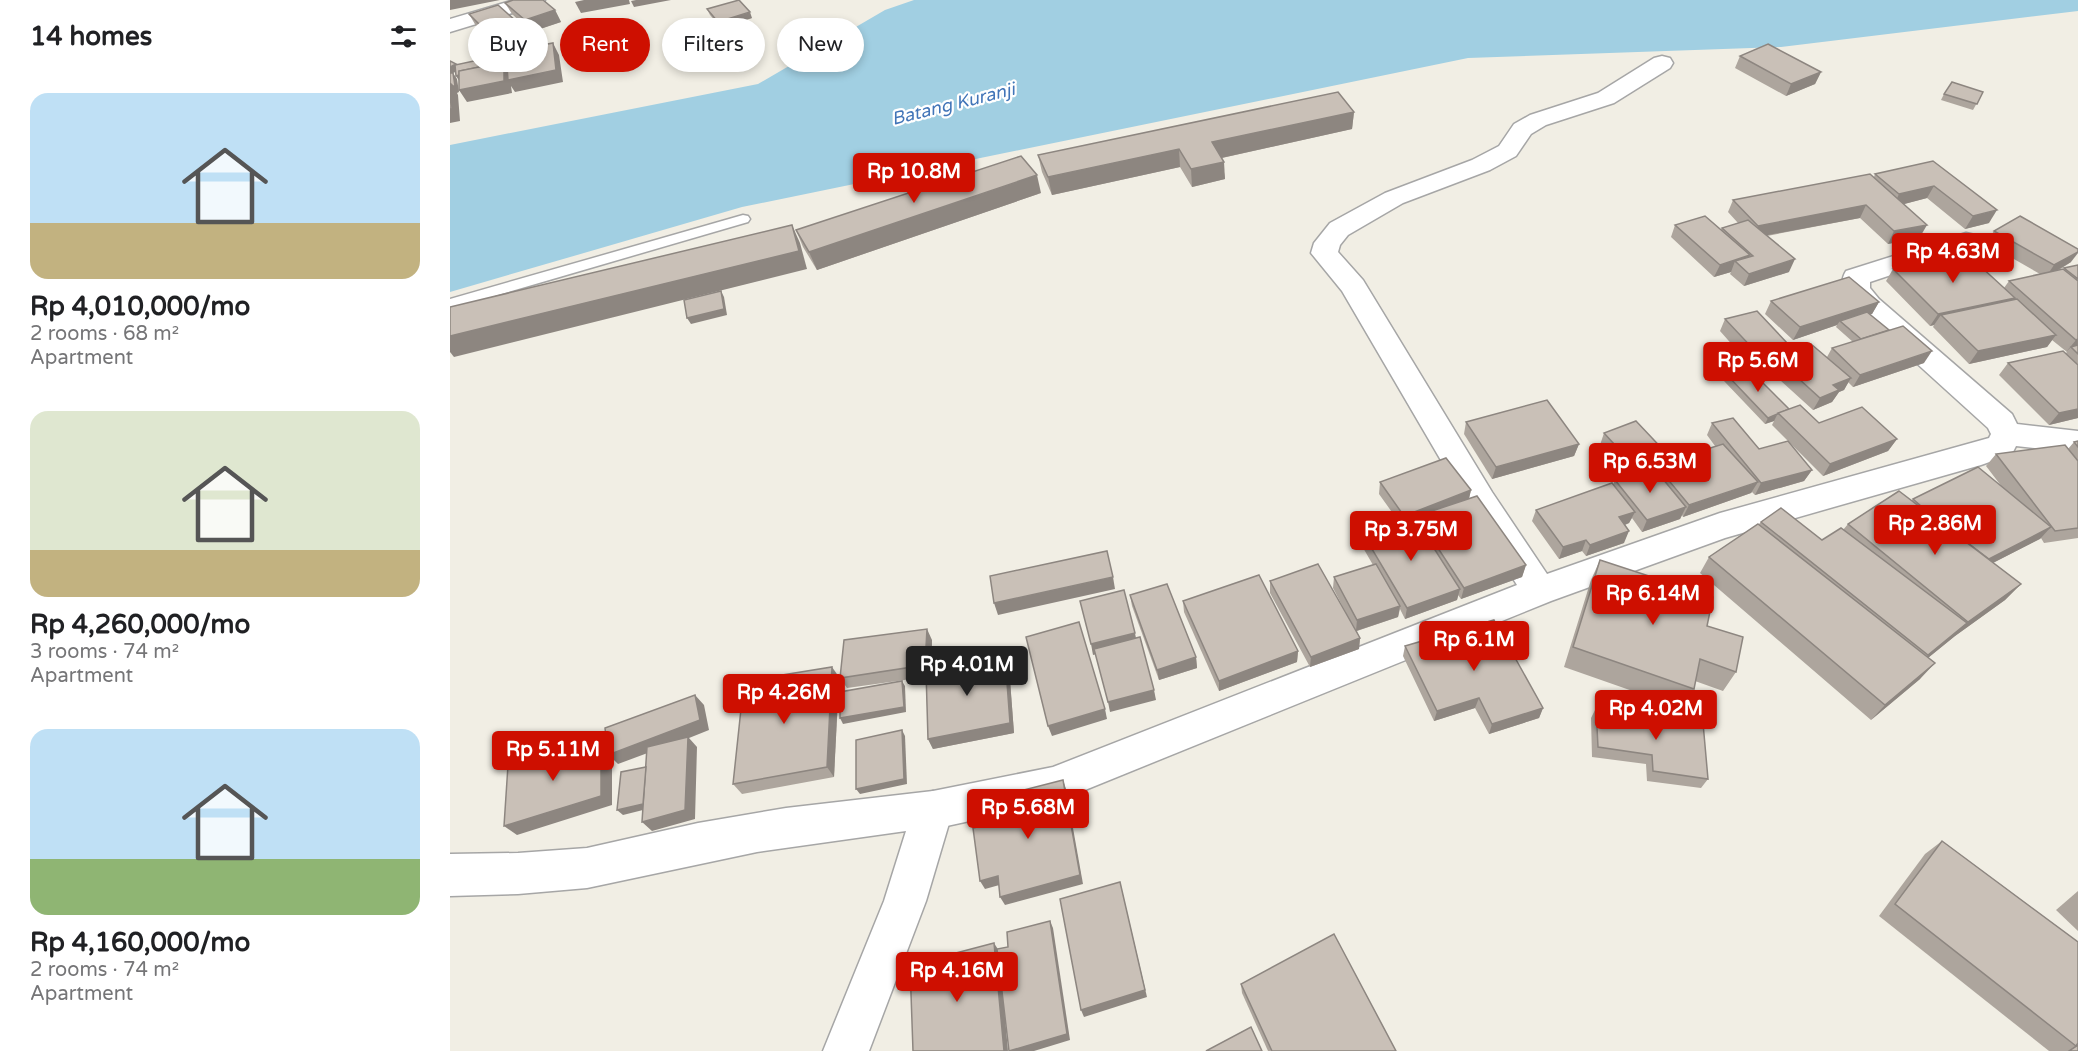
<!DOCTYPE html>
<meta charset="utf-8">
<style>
:root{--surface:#fff;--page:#f2f2f2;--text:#202124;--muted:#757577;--accent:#ce0f00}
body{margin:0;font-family:"Varela Round",sans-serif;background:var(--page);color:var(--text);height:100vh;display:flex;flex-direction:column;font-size:22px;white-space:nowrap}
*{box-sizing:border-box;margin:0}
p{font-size:20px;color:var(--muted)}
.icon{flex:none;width:33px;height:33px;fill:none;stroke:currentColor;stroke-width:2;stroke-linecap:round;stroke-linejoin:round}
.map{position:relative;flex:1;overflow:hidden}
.panel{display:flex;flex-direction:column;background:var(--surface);width:450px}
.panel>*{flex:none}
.guide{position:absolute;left:18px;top:18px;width:570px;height:54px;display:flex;gap:12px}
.price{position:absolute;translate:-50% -51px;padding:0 14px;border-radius:6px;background:var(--accent);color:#fff;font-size:20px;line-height:39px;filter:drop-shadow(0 2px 3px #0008)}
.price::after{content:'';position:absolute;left:50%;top:36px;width:18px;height:14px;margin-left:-9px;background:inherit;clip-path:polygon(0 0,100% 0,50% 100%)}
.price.active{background:#222;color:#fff}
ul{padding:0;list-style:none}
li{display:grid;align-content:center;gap:12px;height:318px;padding:0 30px}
li span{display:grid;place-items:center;height:186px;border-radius:18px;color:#555}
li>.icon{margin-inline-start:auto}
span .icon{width:108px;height:108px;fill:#fffc;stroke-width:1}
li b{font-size:26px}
h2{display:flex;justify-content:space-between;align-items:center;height:72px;padding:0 30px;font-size:26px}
.pill{padding:0 21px;border-radius:27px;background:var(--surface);box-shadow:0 3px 9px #0003;font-size:21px;line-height:54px}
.pill.active{background:var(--accent);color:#fff}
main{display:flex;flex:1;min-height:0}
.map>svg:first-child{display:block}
</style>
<main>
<section class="panel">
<h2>14 homes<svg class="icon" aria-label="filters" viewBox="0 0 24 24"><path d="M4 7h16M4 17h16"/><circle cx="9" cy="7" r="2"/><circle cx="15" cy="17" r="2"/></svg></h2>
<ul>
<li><span style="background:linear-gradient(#bfe0f5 70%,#c2b280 0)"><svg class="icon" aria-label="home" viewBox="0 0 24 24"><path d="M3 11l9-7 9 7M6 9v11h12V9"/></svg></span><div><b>Rp 4,010,000/mo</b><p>2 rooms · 68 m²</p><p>Apartment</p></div></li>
<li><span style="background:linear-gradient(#dfe7d0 75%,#c2b280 0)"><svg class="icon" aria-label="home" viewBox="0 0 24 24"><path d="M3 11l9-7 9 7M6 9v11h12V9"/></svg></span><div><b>Rp 4,260,000/mo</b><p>3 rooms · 74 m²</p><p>Apartment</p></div></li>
<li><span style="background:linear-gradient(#bfe0f5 70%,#8fb573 0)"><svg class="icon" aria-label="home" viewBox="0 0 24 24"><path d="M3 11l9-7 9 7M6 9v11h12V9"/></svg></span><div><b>Rp 4,160,000/mo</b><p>2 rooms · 74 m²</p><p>Apartment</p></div></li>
</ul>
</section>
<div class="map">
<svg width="1628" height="1051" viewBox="0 0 1628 1051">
<rect width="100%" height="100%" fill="#f1eee4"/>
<path fill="#a1cfe2" d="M464,0H1628V11L1331,47L1018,58L292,207L0,292V145L308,84L435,10Z"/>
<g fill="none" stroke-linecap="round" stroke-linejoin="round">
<g stroke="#a6a6a6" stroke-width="3">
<path id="service" d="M293,215L298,216L300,219L298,222L0,309V299Z"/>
</g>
<g stroke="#a6a6a6" stroke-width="3">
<g id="minor">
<path d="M64,0H95L92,4L0,32V19Z"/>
<path d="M1212,56L1220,58L1223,63L1220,68L1164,103L1096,125L1081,134L1066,156L1040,170L953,203L898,235L890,245L888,252L913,280L1042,492L1097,574L1270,513L1539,438L1541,434L1538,428L1409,311C1399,299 1386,287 1396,271L1516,233L1525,235L1529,241L1525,247L1420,282V288L1429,299L1562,414L1567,424L1628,431V453L1566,446L1562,454L1531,465L1275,538L1101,601L603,803L483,829L469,823L463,810L469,797L483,791L603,767L1067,585L1020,510L892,291L861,253L864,243L880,223L935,193L1022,160L1049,146L1064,124L1080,115L1148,93L1204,58Z"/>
</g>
</g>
<g stroke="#a6a6a6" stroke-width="3">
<path id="tertiary" d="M483,791L497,797L503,810L476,901L419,1051H373L434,901L456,831L307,852L137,888L68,894L0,896V854L68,853L137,848L248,823L336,808Z"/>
</g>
<use href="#service" fill="#fff" fill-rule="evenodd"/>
<use href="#minor" fill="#fff" fill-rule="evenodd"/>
<use href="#tertiary" fill="#fff" fill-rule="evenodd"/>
</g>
<g fill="#ada59d">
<path d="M55,3L105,10L111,22L81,32L62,14Z"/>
<path d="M257,9L302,18L271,28L260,15Z"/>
<path d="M19,14L66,21L73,33L43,43L26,26Z"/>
<path d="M1290,56L1371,72L1365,84L1336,96L1285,68Z"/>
<path d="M1533,92L1523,110L1491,100L1494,94Z"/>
<path d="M904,112L902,129L772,158L775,179L742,187L730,167L602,195L592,172L588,155Z"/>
<path d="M1483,161L1539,223L1515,229L1477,198L1454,204L1470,237L1438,244L1410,218L1317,236L1339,272L1294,286L1280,274L1281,272L1264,277L1221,237L1225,225L1271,230L1272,228L1288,223L1278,212L1283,200L1424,177L1425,174Z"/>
<path d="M591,193L367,270L353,247L346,230Z"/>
<path d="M1544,231L1621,262L1609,270L1628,265V418L1599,425L1549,375L1558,363L1616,353L1617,352L1602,340L1597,347L1519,364L1483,327L1484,325L1480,326L1436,281L1443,269L1554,288L1559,281L1590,274L1536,243Z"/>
<path d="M1321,301L1429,302L1422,314H1420L1474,363L1403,387L1398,382L1394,390L1389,392L1382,402L1363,410L1319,370L1324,360L1301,366L1270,331L1275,319L1339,345L1335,354L1377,357L1382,348L1403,342L1386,327L1387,325L1343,340L1315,314Z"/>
<path d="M1277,375L1339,409L1369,423L1447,439L1438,451L1373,476L1322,425L1324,421L1315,424L1274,381Z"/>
<path d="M1016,422L1129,444L1124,456L1042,479L1014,434Z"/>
<path d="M1262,423L1309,449L1362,470L1354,481L1305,495L1302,492L1301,493L1233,517L1232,515L1230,519L1192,532L1182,518L1179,523L1175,525L1174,543L1136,556L1132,551L1109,559L1082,521L1086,510L1163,485L1165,480L1177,476L1150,445L1154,433L1217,462L1265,446L1257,435Z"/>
<path d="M1628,441V538L1594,543L1591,538L1543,563L1571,584L1555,600L1505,636L1478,658L1470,679L1421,720L1250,573L1259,557L1309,524L1311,522L1372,540L1393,530L1398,524L1462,500L1463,499L1552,487L1536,466L1546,454L1618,449L1624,442Z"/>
<path d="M930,482L1021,490L1019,499L1076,565L1072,577L1011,599L1008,595L1007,600L955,619L950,609L948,617L907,631L910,638L909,649L860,667L820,593V581L896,613L883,588L884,577L923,565L912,546L913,534L949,522L929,494Z"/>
<path d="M1150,560L1257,626L1286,672L1273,691L1245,681L1244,689L1231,708L1114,667L1141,580Z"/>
<path d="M680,595L746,657L747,668L709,680L682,606Z"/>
<path d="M733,601L848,651L847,662L769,691L734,612Z"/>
<path d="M482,640L481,670L555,656L559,667L564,733L483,749L478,739L476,677L397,688L390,678Z"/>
<path d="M955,646L1093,708L1089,718L1039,734L1025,708L984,721L953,656Z"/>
<path d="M389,677L384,777L292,794L283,784Z"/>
<path d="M1146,708L1258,779L1251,788L1197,781L1196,764L1142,757L1141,718Z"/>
<path d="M1492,841L1628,942V1051H1599L1429,916L1475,854Z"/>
<path d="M1628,891V931L1606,910Z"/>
<path d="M791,984L946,1051H818L792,993Z"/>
</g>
<g fill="#8d8680">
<path d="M0,0H50L0,10Z"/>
<path d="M134,0H179L180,4L131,13L125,2Z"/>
<path d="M186,0H221L184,7L181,1Z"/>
<path d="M105,10L111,22L81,32L75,20Z"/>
<path d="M300,12L302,18L271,28L268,22Z"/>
<path d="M66,21L73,33L43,43L36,31Z"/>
<path d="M103,43L109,55L113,82L65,92L61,86L62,93L17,102L9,90L10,82L6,76L52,55L56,61L57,67Z"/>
<path d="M6,64L10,70L3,73L7,79L9,92L7,93L8,95L10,121L0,123V67Z"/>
<path d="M1371,72L1365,84L1336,96L1341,84Z"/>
<path d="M904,112L902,129L762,160V142Z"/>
<path d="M729,149L730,167L602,195L598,177Z"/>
<path d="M774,162L775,179L742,187L741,169Z"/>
<path d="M587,175L591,193L367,270L359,252Z"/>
<path d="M1484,186L1477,198L1443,207L1449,194Z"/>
<path d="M1416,205L1410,218L1302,238L1308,226Z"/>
<path d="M1547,210L1539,223L1515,229L1523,216Z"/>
<path d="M342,225L350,243L357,269L4,357L0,352V336Z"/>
<path d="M1477,225L1470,237L1438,244L1444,231Z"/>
<path d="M1628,252V253L1621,262L1596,277L1604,265Z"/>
<path d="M1300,255L1295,267L1285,261L1281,272L1264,277L1270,265Z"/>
<path d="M1345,259L1339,272L1294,286L1299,274Z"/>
<path d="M271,291L274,297L277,315L241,324L237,318Z"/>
<path d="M1565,298L1556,310L1491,315L1484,325L1480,326L1488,314Z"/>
<path d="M1429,302L1422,314L1393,323L1390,321L1387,325L1343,340L1350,327Z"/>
<path d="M1606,335L1597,347L1519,364L1528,351Z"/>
<path d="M1628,339V349L1621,347L1616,352L1626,340Z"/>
<path d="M1339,345L1333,357H1325L1324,360L1301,366L1307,353Z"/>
<path d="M1482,351L1474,363L1403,387L1410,375Z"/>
<path d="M1401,378L1394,390L1389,392L1382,402L1363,410L1370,398L1383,385Z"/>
<path d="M1628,409V418L1599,425L1609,413Z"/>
<path d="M1327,415L1324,421L1315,424L1318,418Z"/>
<path d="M1447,439L1438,451L1373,476L1380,464Z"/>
<path d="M1129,444L1124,456L1042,479L1046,467Z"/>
<path d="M1219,456L1214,468L1206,465L1203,473L1182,481L1187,469Z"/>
<path d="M1362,470L1354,481L1305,495L1311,483Z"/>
<path d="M1308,482L1301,493L1233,517L1239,505Z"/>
<path d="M1021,490L1018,502L967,516L966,522L952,527L954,516Z"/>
<path d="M1236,507L1230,519L1192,532L1197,520Z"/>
<path d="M1185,512L1179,523L1164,529L1169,517Z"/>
<path d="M1601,527L1590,539L1523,573L1534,561Z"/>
<path d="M1179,531L1174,543L1136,556L1140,545Z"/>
<path d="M1136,540L1132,551L1109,559L1113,547Z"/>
<path d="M1076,565L1072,577L1011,599L1014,588Z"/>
<path d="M663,577L665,589L548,615L544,603Z"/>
<path d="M1571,584L1555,600L1505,636L1463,670L1478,655L1518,622Z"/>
<path d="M1010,589L1007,600L955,619L957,608Z"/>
<path d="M950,606L948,617L906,631L907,620Z"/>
<path d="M477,629L482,640L481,676L475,665Z"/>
<path d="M685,633L687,644L643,655L641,644Z"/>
<path d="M910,638L909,649L860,667L861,657Z"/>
<path d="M848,651L847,662L769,691V681Z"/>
<path d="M555,656L559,667L564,733L483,749L478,739Z"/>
<path d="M746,657L747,668L709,680L707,670Z"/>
<path d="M1485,663L1470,679L1421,720L1435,705Z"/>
<path d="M382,667L389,677L384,777L377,767Z"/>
<path d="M452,681L455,686L456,712L393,724L390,718Z"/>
<path d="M704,690L706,700L660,712L658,702Z"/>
<path d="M245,695L254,705L259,730L239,738L247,747L245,819L202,831L192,822L238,738L168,764L162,758V805L67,835L54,826L151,738L162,748Z"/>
<path d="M1029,698L1025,708L984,721L987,711Z"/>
<path d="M1093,708L1089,718L1039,734L1042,724Z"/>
<path d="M655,709L657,719L602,736L598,726Z"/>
<path d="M452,730L455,736L457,784L410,794L406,789Z"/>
<path d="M613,780L616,789L633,884L555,905L550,897Z"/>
<path d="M195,803L201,808L173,815L167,810Z"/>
<path d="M548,876L553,884L535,889L530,881Z"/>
<path d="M670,882L697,997L634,1017L631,1010Z"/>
<path d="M600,921L603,928L620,1040L584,1051H559Z"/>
<path d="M544,943L549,951L558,1051H554Z"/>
</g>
<g fill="#c9c0b7" stroke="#8d8680" stroke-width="1.5">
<path d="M63,0H93L105,10L75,20L55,3Z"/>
<path d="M289,0L300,12L268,22L257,9Z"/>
<path d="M48,5L66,21L36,31L19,14Z"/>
<path d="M103,43L106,70L58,80L56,52Z"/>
<path d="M1318,44L1371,72L1341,84L1290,56Z"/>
<path d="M52,55L54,62L9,71V75L6,76L5,65Z"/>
<path d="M0,61L6,64L0,67Z"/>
<path d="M54,62V81L9,90V71Z"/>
<path d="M0,73H3L5,86H3L0,83Z"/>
<path d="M1502,82L1533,92L1527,104L1494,94Z"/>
<path d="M0,83L2,109H0Z"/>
<path d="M888,92L904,112L762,142L774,162L741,169L729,149L598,177L588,155Z"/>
<path d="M571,156L587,175L359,252L346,230Z"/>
<path d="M1483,161L1547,210L1523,216L1484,186L1449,194L1425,174Z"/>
<path d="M1420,174L1477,225L1444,231L1416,205L1308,226L1283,200Z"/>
<path d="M1255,216L1300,255L1270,265L1225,225Z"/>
<path d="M1570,216L1628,249V252L1604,265L1544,231Z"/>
<path d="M1298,220L1345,259L1299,274L1285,261L1303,256L1272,228Z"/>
<path d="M342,225L349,251L0,336V307Z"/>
<path d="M1517,254L1565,298L1488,314L1443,269Z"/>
<path d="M1628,265V279L1614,268Z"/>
<path d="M1613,269L1628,281V339L1626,340L1559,281Z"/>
<path d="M1399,277L1429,302L1350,327L1321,301Z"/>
<path d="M271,291L274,309L237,318L234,300Z"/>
<path d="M1567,299L1606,335L1528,351L1491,315Z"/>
<path d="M1307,311L1339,345L1307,353L1275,319Z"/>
<path d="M1417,312L1439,330L1411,339L1390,321Z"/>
<path d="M1453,326L1482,351L1410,375L1382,348Z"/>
<path d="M1361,344L1401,378L1383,385L1389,390L1370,398L1325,357Z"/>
<path d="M1628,345V354L1621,347Z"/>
<path d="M1613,351L1628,365V409L1609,413L1558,363Z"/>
<path d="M1298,368L1339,409L1318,418L1277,375Z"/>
<path d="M1097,400L1129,444L1046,467L1016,422Z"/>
<path d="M1350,405L1369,423L1412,407L1447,439L1380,464L1328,413Z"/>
<path d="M1283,418L1309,449L1338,441L1362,470L1311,483L1262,423Z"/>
<path d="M1186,421L1219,456L1187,469L1154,433Z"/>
<path d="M1628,441V447L1624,442Z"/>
<path d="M1273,444L1308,482L1239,505L1206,465Z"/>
<path d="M1615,445L1628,461V528L1605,531L1546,454Z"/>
<path d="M996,458L1021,490L954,516L930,482Z"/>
<path d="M1203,467L1236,507L1197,520L1165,480Z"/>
<path d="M1528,467L1601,527L1539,559L1480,514L1463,499Z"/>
<path d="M1162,483L1185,512L1169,517L1179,531L1140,545L1136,540L1113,547L1086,510Z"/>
<path d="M1449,491L1571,584L1518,622L1398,524Z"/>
<path d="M1027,496L1076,565L1014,588L967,516Z"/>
<path d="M1331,508L1372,540L1391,528L1517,623L1478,655L1311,522Z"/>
<path d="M964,517L1010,589L957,608L913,534Z"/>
<path d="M1308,524L1485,663L1435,705L1259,557Z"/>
<path d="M657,551L663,577L544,603L540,576Z"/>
<path d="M1150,560L1263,597L1257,626L1293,637L1286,672L1250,659L1244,689L1123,647Z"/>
<path d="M868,564L910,638L861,657L820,581Z"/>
<path d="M926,564L950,606L907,620L884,577Z"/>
<path d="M809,575L848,651L769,681L733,601Z"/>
<path d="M717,584L746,657L707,670L680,595Z"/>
<path d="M674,590L685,633L641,644L630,601Z"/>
<path d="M1044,620L1093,708L1042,724L1029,698L987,711L955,646Z"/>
<path d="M629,622L655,709L598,726L576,637Z"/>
<path d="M477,629L475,665L390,678L394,640Z"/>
<path d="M690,637L704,690L658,702L644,649Z"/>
<path d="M555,656L560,723L478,739L476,671Z"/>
<path d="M382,667L377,767L283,784L294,681Z"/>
<path d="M452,681L454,707L390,718V692Z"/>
<path d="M245,695L250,720L158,755L155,728Z"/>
<path d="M1146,708L1253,723L1258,779L1203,771L1202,755L1148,747Z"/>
<path d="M452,730L454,779L406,789V740Z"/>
<path d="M238,737L235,810L192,822L197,747Z"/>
<path d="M151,738V796L54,826L58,765Z"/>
<path d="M196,767L193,804L167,810L171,772Z"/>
<path d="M613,780L630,875L550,897L548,876L530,881L523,828L541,824L538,799Z"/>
<path d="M1492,841L1628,942V1043L1626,1046L1445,904Z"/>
<path d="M670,882L695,990L631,1010L610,899Z"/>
<path d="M600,921L617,1034L559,1051L547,949L558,947L557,932Z"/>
<path d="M884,934L946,1051H822L791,984Z"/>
<path d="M544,943L554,1051H463L460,965Z"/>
<path d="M801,1027L812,1051H756Z"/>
<path d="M1628,1045V1051H1619Z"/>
</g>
<g text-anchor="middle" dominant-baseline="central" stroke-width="4.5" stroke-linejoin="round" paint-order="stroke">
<g font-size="18" font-style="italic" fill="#4275b8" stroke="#fff">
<text transform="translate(503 104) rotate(-14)">Batang Kuranji</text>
</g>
</g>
</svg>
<b class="price" style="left:464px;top:204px">Rp 10.8M</b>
<b class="price" style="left:1503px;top:284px">Rp 4.63M</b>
<b class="price" style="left:1308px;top:393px">Rp 5.6M</b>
<b class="price" style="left:1200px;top:494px">Rp 6.53M</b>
<b class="price" style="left:1485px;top:556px">Rp 2.86M</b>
<b class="price" style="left:961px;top:562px">Rp 3.75M</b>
<b class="price" style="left:1203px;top:626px">Rp 6.14M</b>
<b class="price" style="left:1024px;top:672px">Rp 6.1M</b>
<b class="price active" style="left:517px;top:697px">Rp 4.01M</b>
<b class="price" style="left:334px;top:725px">Rp 4.26M</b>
<b class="price" style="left:1206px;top:741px">Rp 4.02M</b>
<b class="price" style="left:103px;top:782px">Rp 5.11M</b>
<b class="price" style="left:578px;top:840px">Rp 5.68M</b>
<b class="price" style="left:507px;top:1003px">Rp 4.16M</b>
<div class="guide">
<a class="pill">Buy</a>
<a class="pill active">Rent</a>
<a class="pill">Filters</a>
<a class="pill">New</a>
</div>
</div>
</main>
